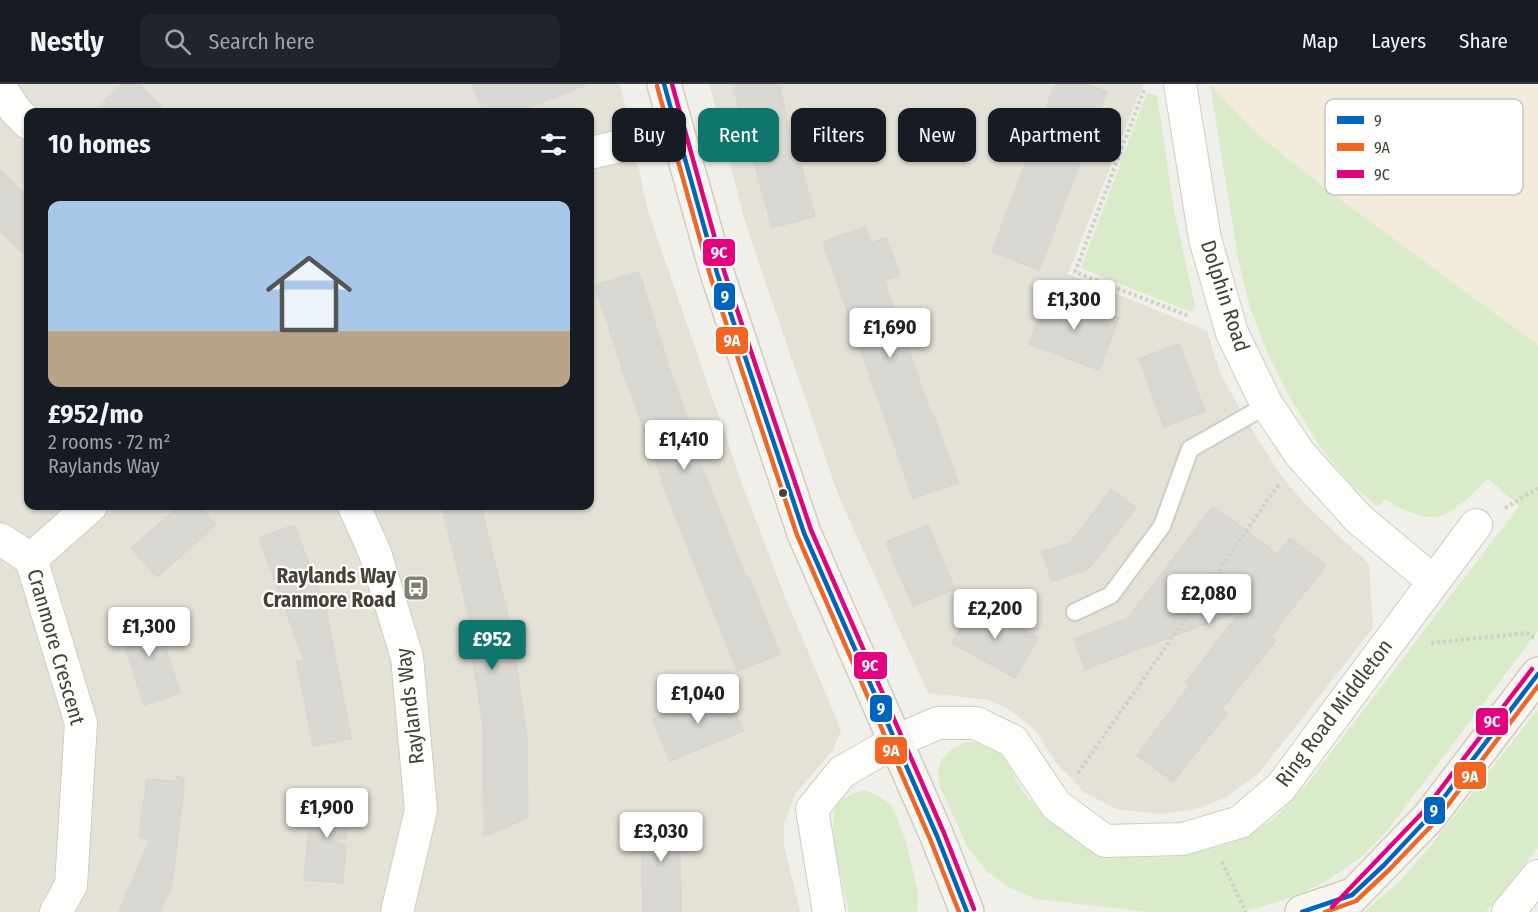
<!DOCTYPE html>
<meta charset="utf-8">
<style>
:root{--surface:#171b24;--page:#20242c;--text:#f1f3f6;--muted:#9ea1a6;--line:#363941;--accent:#0f766e}
body{margin:0;font-family:"Fira Sans Condensed",sans-serif;background:var(--page);color:var(--text);height:100vh;display:flex;flex-direction:column;font-size:22px;white-space:nowrap}
*{box-sizing:border-box;margin:0}
p{font-size:20px;color:var(--muted)}
.icon{flex:none;width:33px;height:33px;fill:none;stroke:currentColor;stroke-width:2;stroke-linecap:round;stroke-linejoin:round}
.map{position:relative;flex:1;overflow:hidden}
.panel{position:absolute;left:24px;top:24px;width:570px;height:402px;display:flex;flex-direction:column;background:var(--surface);border-radius:12px;box-shadow:0 2px 4px #0004}
.panel>*{flex:none}
.guide{position:absolute;left:612px;top:24px;width:570px;height:54px;display:flex;gap:12px}
.price{position:absolute;translate:-50% -51px;padding:0 14px;border-radius:6px;background:#fff;color:#222;font-size:20px;line-height:39px;filter:drop-shadow(0 2px 3px #0008)}
.price::after{content:'';position:absolute;left:50%;top:36px;width:18px;height:14px;margin-left:-9px;background:inherit;clip-path:polygon(0 0,100% 0,50% 100%)}
.price.active{background:var(--accent);color:#fff}
ul{padding:0;list-style:none}
li{display:grid;align-content:center;gap:12px;height:318px;padding:0 24px}
li+li{border-top:2px solid var(--line)}
li span{display:grid;place-items:center;height:186px;border-radius:12px;color:#555}
li>.icon{margin-inline-start:auto}
span .icon{width:108px;height:108px;fill:#fffc;stroke-width:1}
li b{font-size:26px}
h2{display:flex;justify-content:space-between;align-items:center;height:72px;padding:0 24px;font-size:26px}
.tag{padding:0 21px;border-radius:12px;background:var(--surface);box-shadow:0 2px 4px #0004;font-size:21px;line-height:54px}
.tag.active{background:var(--accent);color:#fff}
header{display:flex;align-items:center;gap:36px;box-sizing:border-box;height:84px;padding:0 30px;background:var(--surface);border-bottom:2px solid var(--line)}
header strong{font-size:28px}
nav{display:flex;gap:33px;margin-inline-start:auto;font-size:21px}
.search{width:420px;height:54px;background:var(--page);display:flex;align-items:center;gap:15px;box-sizing:border-box;padding:0 21px;border-radius:12px;color:var(--muted);font-size:22px}
.map>svg:first-child{display:block}
</style>
<header>
<strong>Nestly</strong>
<div class="search"><svg class="icon" aria-label="search" viewBox="0 0 24 24"><circle cx="10" cy="10" r="6"/><path d="M15 15l6 6"/></svg>Search here</div>
<nav><a>Map</a><a>Layers</a><a>Share</a></nav>
</header>
<div class="map">
<svg width="1538" height="828" viewBox="0 0 1538 828">
<rect width="100%" height="100%" fill="#f0efe9"/>
<g fill="#e4e1d7" fill-rule="evenodd">
<path d="M0,0H620L648,127L741,397L783,508L841,646L833,666L796,709L784,739V762L800,828H0ZM28,28H590V422H28Z"/>
<path d="M709,0H1143L1068,190L1207,247L1220,289L1252,346L1280,390L1305,420L1369,480L1373,544L1259,689L1227,713L1197,725L1162,730L1116,725L1084,708L1056,679L1036,647L1010,626L989,616L928,609L839,413L747,144Z"/>
</g>
<path fill="#f3ecdc" d="M1211,0H1538V261L1330,108L1256,49Z"/>
<g fill="#d9ebc9">
<path d="M1210,0L1256,49L1330,108L1538,261V547L1386,748L1360,774L1328,796L1294,813L1243,828H1148L1036,815L1010,804L987,788L968,764L940,703L938,689L941,676L951,666L965,658L983,659L998,667L1007,678L1021,705L1038,725L1065,746L1120,770L1165,774L1200,768L1234,758L1273,736L1308,699L1519,422L1488,394C1449,434 1437,447 1385,415L1378,423L1349,398L1321,364L1290,314L1267,268L1250,223L1238,174Z"/>
<path d="M1147,9L1157,11L1174,126L1195,221L1191,228L1081,184Z"/>
<path d="M1538,625V764L1486,828H1364L1400,797L1428,765Z"/>
<path d="M866,706L881,713L893,724L906,757L918,809L917,828H849C845,807 825,737 837,721C843,712 856,708 866,706Z"/>
</g>
<g fill="#dad8d2" stroke="#d8d6cf" stroke-width="1.5">
<path d="M123,0H139L167,28H92Z"/>
<path d="M472,0H585V1L518,28H484Z"/>
<path d="M733,0H779L793,63L796,62L815,132L772,144L746,48H744Z"/>
<path d="M1055,0H1086L1107,8L1039,186L992,168Z"/>
<path d="M0,86L28,114V174L0,146Z"/>
<path d="M865,143L871,159L886,154L893,172L899,191L884,196L931,330L933,329L958,399L913,414L823,158Z"/>
<path d="M639,188L669,284L700,368L696,369L746,494L749,493L780,570L737,587L670,418L625,293L595,201Z"/>
<path d="M1049,209L1119,234L1099,286L1029,260Z"/>
<path d="M1179,260L1205,327L1164,343L1139,275Z"/>
<path d="M1112,405L1136,424L1088,485L1052,497L1042,468L1070,459Z"/>
<path d="M180,422H199L216,441L157,493L131,464Z"/>
<path d="M442,422H481L511,545L527,654L528,734L484,752L483,641L467,538H470Z"/>
<path d="M1213,422L1277,470L1290,454L1326,481L1271,552L1276,556L1222,625L1227,629L1173,698L1137,671L1190,601L1186,598L1241,527L1085,585L1074,555L1127,535Z"/>
<path d="M294,441L326,524L351,655L313,662L297,578L304,576L259,454Z"/>
<path d="M928,441L955,505L913,522L886,458Z"/>
<path d="M975,519L1038,554L1015,594L952,559Z"/>
<path d="M154,528L180,609L144,621L118,539Z"/>
<path d="M726,605L743,647L670,677L653,635Z"/>
<path d="M177,692L185,695L172,800L160,828H119L150,755L139,753L147,695L175,697Z"/>
<path d="M312,710L350,714L346,755H338L337,759L346,761L343,799L304,796Z"/>
<path d="M679,729L681,828H643L641,730Z"/>
</g>
<g fill="none" stroke-linecap="round" stroke-linejoin="round">
<g stroke="#cecdc7" stroke-width="20">
<path id="lane" d="M1075,528L1111,511L1162,442L1190,365L1267,321"/>
</g>
<g stroke="#cecdc7" stroke-width="34">
<g id="street">
<path d="M1180,0L1205,155L1232,249L1267,321L1300,370L1359,435L1433,497"/>
<path d="M0,3L15,26L28,39"/>
<path d="M590,69L676,49"/>
<path d="M354,422L375,469L407,573L421,726L397,828"/>
<path d="M0,455L31,475L81,639L71,801L56,828"/>
<path d="M31,475L91,422"/>
<path d="M829,828L812,725L842,688L896,657L938,639H976L1013,657L1056,721L1105,757L1183,755L1240,738L1281,703L1476,441"/>
<path d="M1508,828L1538,792"/>
</g>
</g>
<g stroke="#d0cdc0" stroke-width="36">
<g id="secondary">
<path d="M664,0L717,189L804,449L937,752L967,828"/>
<path d="M1302,828L1352,811"/>
<path d="M1337,828L1429,733L1538,590"/>
</g>
</g>
<g stroke="#d1cfcb" stroke-width="4" stroke-dasharray="3 3" stroke-linecap="butt">
<path d="M1144,6L1075,188L1189,232"/>
<path d="M1505,424L1538,404"/>
<path d="M1431,559L1527,549L1535,554"/>
<path d="M1078,689L1279,400"/>
<path d="M1222,778L1246,828"/>
</g>
<use href="#lane" stroke="#fdfdfc" stroke-width="16"/>
<use href="#street" stroke="#fdfdfc" stroke-width="32"/>
<use href="#secondary" stroke="#f7f5ee" stroke-width="33"/>
<g stroke="#fff" stroke-width="9">
<g id="bus-1">
<path d="M664,0L717,189L804,449L937,752L967,828"/>
<path d="M1302,828L1352,811L1384,781L1429,733L1538,590"/>
</g>
</g>
<g stroke="#fff" stroke-width="9">
<g id="bus-2">
<path d="M657,2L710,191L797,451L930,755L959,828"/>
<path d="M1325,828L1356,817L1389,786L1435,738L1538,602"/>
</g>
</g>
<g stroke="#fff" stroke-width="9">
<g id="bus-3">
<path d="M672,0L724,187L811,446L944,749L974,825"/>
<path d="M1332,823L1423,728L1532,585"/>
</g>
</g>
<use href="#bus-1" stroke="#0065bd" stroke-width="4.5"/>
<use href="#bus-2" stroke="#f26522" stroke-width="4.5"/>
<use href="#bus-3" stroke="#e5007d" stroke-width="4.5"/>
</g>
<defs>
<g id="bus-square" transform="scale(1.35)"><rect x="-9" y="-9" width="18" height="18" rx="4" fill="#827f75" stroke="#fff"/><path d="M-5-6H5V4H4V6H2V4H-2V6H-4V4H-5ZM-3.5-4V0h7V-4ZM-3.5 1.2v1.5H-2V1.2ZM2 1.2v1.5H3.5V1.2Z" fill="#fff"/></g>
</defs>
<g fill-rule="evenodd">
<use href="#bus-square" x="416" y="504"/>
</g>
<circle fill="#464236" stroke="#fff" stroke-width="2" cx="783" cy="409" r="5"/>
<g text-anchor="middle" dominant-baseline="central" stroke-width="4.5" stroke-linejoin="round" paint-order="stroke">
<g font-size="21" fill="#464236" stroke="#fff">
<text transform="translate(1225 212) rotate(72)">Dolphin Road</text>
<text transform="translate(56 563) rotate(74)">Cranmore Crescent</text>
<text transform="translate(410 622) rotate(-97)">Raylands Way</text>
<text transform="translate(1334 629) rotate(-53)">Ring Road Middleton</text>
</g>
<g font-size="21" font-weight="bold" fill="#464236" stroke="#fff" text-anchor="end">
<text x="396" y="492">Raylands Way<tspan x="396" dy="24">Cranmore Road</tspan></text>
</g>
</g>
<rect x="1325" y="15" width="198" height="96" rx="9" fill="#fff" stroke="#c8c6c3" stroke-width="1.5"/>
<rect x="1337" y="32" width="27" height="8" fill="#0065bd"/>
<rect x="1337" y="59" width="27" height="8" fill="#f26522"/>
<rect x="1337" y="86" width="27" height="8" fill="#e5007d"/>
<g font-size="16" fill="#464236">
<text x="1374" y="42">9</text>
<text x="1374" y="69">9A</text>
<text x="1374" y="96">9C</text>
</g>
<g stroke="#fff" stroke-width="2">
<rect x="702" y="154" width="34" height="29" rx="6" fill="#e5007d"/>
<rect x="713" y="198" width="23" height="29" rx="6" fill="#0065bd"/>
<rect x="715" y="242" width="34" height="29" rx="6" fill="#f26522"/>
<rect x="853" y="567" width="35" height="29" rx="6" fill="#e5007d"/>
<rect x="869" y="610" width="24" height="29" rx="6" fill="#0065bd"/>
<rect x="1475" y="623" width="34" height="29" rx="6" fill="#e5007d"/>
<rect x="874" y="652" width="34" height="29" rx="6" fill="#f26522"/>
<rect x="1453" y="677" width="34" height="29" rx="6" fill="#f26522"/>
<rect x="1423" y="712" width="23" height="29" rx="6" fill="#0065bd"/>
</g>
<g font-size="16" text-anchor="middle" font-weight="bold" fill="#fff">
<text x="719" y="174">9C</text>
<text x="725" y="218">9</text>
<text x="732" y="262">9A</text>
<text x="870" y="587">9C</text>
<text x="881" y="630">9</text>
<text x="1492" y="643">9C</text>
<text x="891" y="672">9A</text>
<text x="1470" y="698">9A</text>
<text x="1434" y="732">9</text>
</g>
</svg>
<b class="price" style="left:1074px;top:247px">£1,300</b>
<b class="price" style="left:890px;top:275px">£1,690</b>
<b class="price" style="left:684px;top:387px">£1,410</b>
<b class="price" style="left:1209px;top:541px">£2,080</b>
<b class="price" style="left:995px;top:556px">£2,200</b>
<b class="price" style="left:149px;top:574px">£1,300</b>
<b class="price active" style="left:492px;top:587px">£952</b>
<b class="price" style="left:698px;top:641px">£1,040</b>
<b class="price" style="left:327px;top:755px">£1,900</b>
<b class="price" style="left:661px;top:779px">£3,030</b>
<div class="guide">
<a class="tag">Buy</a>
<a class="tag active">Rent</a>
<a class="tag">Filters</a>
<a class="tag">New</a>
<a class="tag">Apartment</a>
</div>
<section class="panel">
<h2>10 homes<svg class="icon" aria-label="filters" viewBox="0 0 24 24"><path d="M4 7h16M4 17h16"/><circle cx="9" cy="7" r="2"/><circle cx="15" cy="17" r="2"/></svg></h2>
<ul>
<li><span style="background:linear-gradient(#a9c7e8 70%,#b9a48a 0)"><svg class="icon" aria-label="home" viewBox="0 0 24 24"><path d="M3 11l9-7 9 7M6 9v11h12V9"/></svg></span><div><b>£952/mo</b><p>2 rooms · 72 m²</p><p>Raylands Way</p></div></li>
</ul>
</section>
</div>
